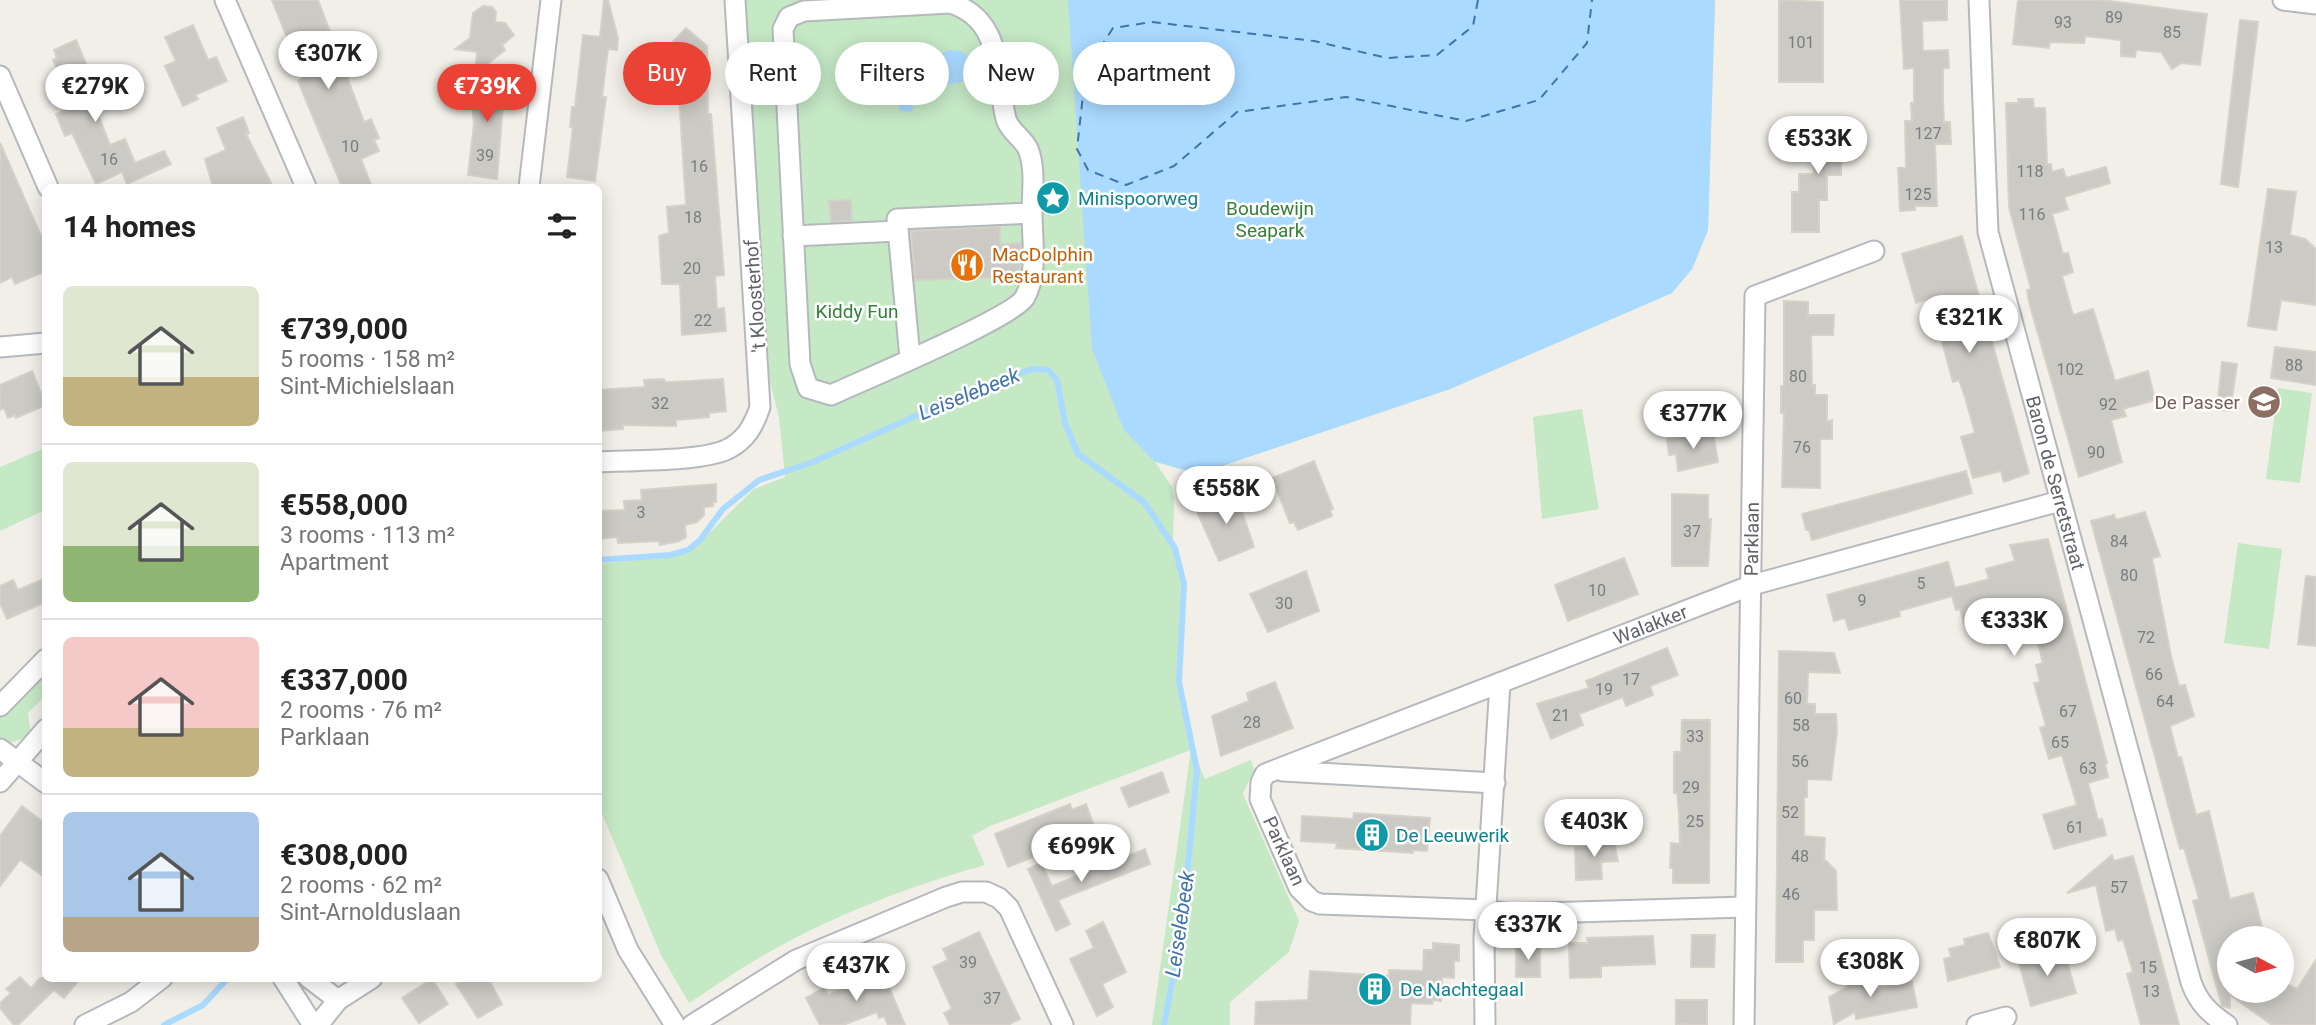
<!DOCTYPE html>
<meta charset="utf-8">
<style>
:root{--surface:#fff;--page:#f2f2f2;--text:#222;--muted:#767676;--line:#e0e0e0;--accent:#ea4335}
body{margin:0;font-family:Roboto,sans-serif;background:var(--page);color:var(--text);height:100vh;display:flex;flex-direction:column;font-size:26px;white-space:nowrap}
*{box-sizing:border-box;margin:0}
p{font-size:23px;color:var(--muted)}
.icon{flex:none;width:38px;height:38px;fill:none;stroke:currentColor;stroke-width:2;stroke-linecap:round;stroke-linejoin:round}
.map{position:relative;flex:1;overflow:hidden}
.details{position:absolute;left:42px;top:184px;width:560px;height:798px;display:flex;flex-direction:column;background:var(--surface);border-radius:10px;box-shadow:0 4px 18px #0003}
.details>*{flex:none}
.banner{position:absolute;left:623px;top:42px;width:665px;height:63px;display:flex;gap:14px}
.needle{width:46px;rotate:97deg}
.buttons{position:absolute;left:2217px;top:926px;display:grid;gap:14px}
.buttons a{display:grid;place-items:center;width:77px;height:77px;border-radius:50%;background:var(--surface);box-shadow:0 4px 18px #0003;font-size:35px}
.price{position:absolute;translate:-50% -60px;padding:0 16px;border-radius:24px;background:#fff;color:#222;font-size:23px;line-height:46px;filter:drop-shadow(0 2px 4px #0008)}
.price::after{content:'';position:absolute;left:50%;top:42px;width:21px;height:16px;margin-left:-10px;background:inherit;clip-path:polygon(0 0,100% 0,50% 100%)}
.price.on{background:var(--accent);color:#fff}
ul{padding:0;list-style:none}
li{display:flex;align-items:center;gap:21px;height:175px;padding:0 21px}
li+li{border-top:2px solid var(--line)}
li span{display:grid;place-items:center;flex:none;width:196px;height:140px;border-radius:10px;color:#555}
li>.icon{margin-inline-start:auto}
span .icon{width:84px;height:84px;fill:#fffc;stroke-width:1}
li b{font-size:30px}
h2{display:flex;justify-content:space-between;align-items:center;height:84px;padding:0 21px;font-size:30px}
.tag{padding:0 24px;border-radius:32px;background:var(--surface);box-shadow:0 4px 18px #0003;font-size:24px;line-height:63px}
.tag.on{background:var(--accent);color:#fff}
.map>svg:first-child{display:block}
</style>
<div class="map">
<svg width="2316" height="1025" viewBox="0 0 2316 1025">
<rect width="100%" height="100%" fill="#f1efe8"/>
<g fill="#c5e8c5">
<path d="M745,0H1715L1708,230L1692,269L1672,293L1450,389L1198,474L1155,462L1172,487L1174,499L1173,547L1181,583L1177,681L1192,749L1205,779L1251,760L1254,769L1243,794L1299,921L1289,952L1230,1002V1025H1152L1191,750L990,826L972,836L985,865C910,886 834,915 766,954C739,969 714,987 689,1003L661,955L599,806V564L689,553L754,489L785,477L779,417L770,382Z"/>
<path d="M2278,388L2312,393L2300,483L2266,479Z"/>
<path d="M1582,409L1599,509L1542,519L1533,417Z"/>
<path d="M45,448V510L0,531V467Z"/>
<path d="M2238,543L2282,549L2269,649L2224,643Z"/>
<path d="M45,669V696L28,713L30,729L25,738L6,744L0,737V712Z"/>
</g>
<g fill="#aadaff">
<path d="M1068,0H1715L1708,230L1692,269L1672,293L1450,389L1198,474L1154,461L1124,430L1092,349Z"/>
<path d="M949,50L961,51L972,60L973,70L966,81L947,85L929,76L926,86L914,97L912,112L899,111L902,92C898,89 892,85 889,81C875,61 903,40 926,69L931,68L937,56Z"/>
</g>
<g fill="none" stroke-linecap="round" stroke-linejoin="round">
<g stroke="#aadaff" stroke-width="6">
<path d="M598,560L670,555L688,550L700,540L723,509L759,480L813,462L969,392L1032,369L1048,370L1057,380L1065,423L1078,454L1144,502L1175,548L1184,584L1179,682L1197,770L1182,929L1164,1025"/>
<path d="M164,1025L203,1005L228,978"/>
</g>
<path stroke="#4174aa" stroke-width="2" stroke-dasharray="9 7" stroke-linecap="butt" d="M1478,0L1473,26L1437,55L1387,58L1314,41L1152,22L1113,28L1094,58L1083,95L1077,149L1088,170L1126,185L1174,166L1237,112L1346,97L1466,121L1539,100L1587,43L1592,0"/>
</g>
<g fill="#cccac5" stroke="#d6d1c6" stroke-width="2">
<path d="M272,0H318L364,122L371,119L379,138L374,140L379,151L361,159L372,187H342L298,81L303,78Z"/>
<path d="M604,0H608L618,38L617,50L608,49L602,97H606L595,181L567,177L573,127H570L572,107H575L583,35L600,37Z"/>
<path d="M1779,0L1823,2V82H1779Z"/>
<path d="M1900,0H1947V20L1922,21L1923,51L1948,50L1949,68H1943V102L1944,122H1950L1951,144H1935L1937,206H1915V210L1900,211L1898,168H1906L1905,121H1912L1911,103H1914V68L1904,69Z"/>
<path d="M2018,0H2102L2207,14L2200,65L2181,63L2172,69L2161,52L2136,50L2135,57L2121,56V40L2085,36L2084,43L2050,42L2049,48L2013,44Z"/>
<path d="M483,6L492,7L496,12L495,22L505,23L514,35L502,45L505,50L475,74L477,52L455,49L470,38L473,13Z"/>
<path d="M2240,20L2258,22L2238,187L2221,184Z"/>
<path d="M193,25L208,60L216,57L227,81L195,95L198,99L183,106L165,66L176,61L165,37Z"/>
<path d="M686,28L707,46L708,114H711L724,275L715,276L717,309L724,308L726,331L682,335L680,284H662L659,236L669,233L667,207L686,205L679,95L704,94L670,64L668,47Z"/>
<path d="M76,40L92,78L85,81L110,145L125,139L135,163L164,151L171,164L127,184L122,172L96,184L72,133L65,136L56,114L70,108L54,70L57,69L53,60L57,58L54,50Z"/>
<path d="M475,74L512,78L506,104L503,103L497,179L468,175L474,124L471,98Z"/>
<path d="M2018,99H2033L2034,108H2045L2047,164H2051L2052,172L2063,169L2066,178L2106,167L2110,183L2064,197L2068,209L2052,214L2063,254L2068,253L2073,272L2062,276L2073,315L2093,309L2115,381L2148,371L2155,400L2123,409L2126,416L2111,420L2122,462L2079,477L2029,302L2027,290L2031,289L2009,207L2006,103H2019Z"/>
<path d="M243,117L249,133L246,134L273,187H213L205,159L226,150L217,128Z"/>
<path d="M1814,119H1841V175H1827V200H1819V232H1792V192H1799V174H1814Z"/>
<path d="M0,143L46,247V271L15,284L12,277L0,283Z"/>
<path d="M2268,189L2296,192L2290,235L2305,239L2316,249V305L2281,300L2276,330L2248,326Z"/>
<path d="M851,200L852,221L831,222L829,201Z"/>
<path d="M1000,227V244L1021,243L1019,277L915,280L911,231Z"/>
<path d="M1962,236L2029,473L2004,482L2001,471L1973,478L1961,437L1975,433L1965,397L1959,380L1953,382L1930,298L1916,303L1902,254Z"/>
<path d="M1784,301L1808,302V315H1834L1833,335H1811L1812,385H1815V395H1827V422L1832,420V439H1820V488L1782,487L1784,413H1781V386H1784Z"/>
<path d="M2275,347L2316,352V385L2271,378Z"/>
<path d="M2222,362L2237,364L2230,411L2217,410Z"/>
<path d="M32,371L46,405L16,418L15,415L8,418L4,408L0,410V385Z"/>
<path d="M664,379L665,382H674L723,379L726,411L709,413V417L676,420V426L623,425V429L598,431V390L645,387L644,380Z"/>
<path d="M1713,433L1718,462L1678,471L1676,454L1669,455L1667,439Z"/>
<path d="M1314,461L1333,509L1330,510L1332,516L1298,530L1294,522L1290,523L1272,478Z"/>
<path d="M1966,471L1972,493L1812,540L1809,530H1806L1802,514Z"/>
<path d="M716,484V502H713V506L704,507V515L697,522L685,525L686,537L679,541L660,545L659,541L618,543L617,537L598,539V511L625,510L624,501L642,500L641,490Z"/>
<path d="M1235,491L1254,547L1219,561L1195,507Z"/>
<path d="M1672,494L1708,495V519H1711L1708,566H1672Z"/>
<path d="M2145,512L2160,556L2152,558L2171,656L2179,686L2185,685L2194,716L2170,726L2178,758L2181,757L2196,815L2209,811L2230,899L2253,893L2265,938H2230V990H2285L2289,985L2297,989L2316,960V1025H2272L2230,995V1008L2222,1006L2193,901L2199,899L2184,848L2180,849L2091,521L2114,515L2116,520Z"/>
<path d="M2048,539L2107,763L2105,764L2108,777L2088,783L2098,820L2102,819L2106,835L2054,849L2043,815L2077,805L2062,755L2049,759L2040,728L2046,726L2034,683L2040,682L2036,665L2043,663L2037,639L2024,633L2009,636L2008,628L2001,630L1998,617L1970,627L1968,621L1964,623L1960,609L1956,610L1952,596L1899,611L1900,616L1849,630L1845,618L1834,621L1827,595L1948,562L1955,588L1989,579L1986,569L2015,561L2010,545Z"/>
<path d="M1624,558L1638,594L1568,621L1555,585Z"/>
<path d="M1306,571L1319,611L1268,632L1250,594Z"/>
<path d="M2306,576L2316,577V646L2298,644Z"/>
<path d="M46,578V602L7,619L0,603V586L13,580L18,590Z"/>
<path d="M1667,648L1678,675L1650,686L1653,695L1626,706L1623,697L1579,714L1583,725L1551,739L1537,704L1589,688L1586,681Z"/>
<path d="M1779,651L1834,653L1840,673L1808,672L1807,704H1815V714H1836L1837,732L1831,780L1807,779V797H1804V836L1825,838L1824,859L1836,871L1837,910H1814V940H1803V962H1776Z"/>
<path d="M1275,682L1293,728L1221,756L1212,716L1249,701L1247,693Z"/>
<path d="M1682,720H1710L1709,883H1673V868H1670L1671,843L1680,844L1679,812L1677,793H1674V752H1681Z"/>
<path d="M1162,772L1169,792L1129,807L1121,788Z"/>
<path d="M1070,804L1072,810L1086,804L1096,832L1008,867L995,834Z"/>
<path d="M22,806L46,824V878L20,860L0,886V836Z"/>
<path d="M1354,813L1430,818L1427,851L1413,850V853L1336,848L1337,843L1301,841L1302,816L1353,819Z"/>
<path d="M1613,838L1618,861L1601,862L1602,879L1576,880L1575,848L1596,846V842Z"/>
<path d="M1145,849L1150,864L1058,900L1070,924L1056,931L1028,869L1041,863L1052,886Z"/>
<path d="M2112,855L2114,861L2133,856L2179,1025H2141L2127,974L2133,972L2123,939L2118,941L2115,929L2106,931L2096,885L2067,893Z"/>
<path d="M1103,922L1126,972L1102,984L1113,1007L1097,1016L1070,959L1094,948L1086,931Z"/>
<path d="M979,932L1020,1019L1008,1025H950L944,1013L952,1009L933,967L948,960L943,949Z"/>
<path d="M1988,933L2000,967L1948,981L1944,959L1951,957L1949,949L1965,945L1964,939Z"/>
<path d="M1692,935H1715L1714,967H1691Z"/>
<path d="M1653,936L1655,964L1601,966V977L1570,978L1569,943H1588L1587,938Z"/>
<path d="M1433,943L1459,945V961H1454V978L1442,977L1441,1001L1433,1000L1432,1004L1411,1003L1410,1025H1255L1256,1002L1308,1000L1310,971L1389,976V970L1423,971L1424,950H1433Z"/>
<rect x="1516" y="948" width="24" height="29"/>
<path d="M2064,951L2076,993L2031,1006L2019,963Z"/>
<path d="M883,973L905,1025H888L884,1016L879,1018L877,1012L843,1025H820L806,998L824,988L828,995Z"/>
<path d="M1868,973L1871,990L1912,982L1917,1007L1856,1019L1855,1012L1834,1024L1829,997L1848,987L1846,977Z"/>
<path d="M20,977L31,988L40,978H81L64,998L54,990L18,1025H14L0,1008V1003L11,993L6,989Z"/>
<path d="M465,978H488L502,1004L478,1018L456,984Z"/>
<path d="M432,979L448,1004L419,1023L402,998Z"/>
<path d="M1676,1000H1707V1025L1676,1024Z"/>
</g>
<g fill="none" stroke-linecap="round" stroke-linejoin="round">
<g stroke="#b5b8bc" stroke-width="23">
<g id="street">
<path d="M225,0L306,187"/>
<path id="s1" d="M1979,0L1988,232L2191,982C2198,1002 2209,1013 2227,1025"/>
<path d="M2283,0L2316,4"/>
<path d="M0,76L48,187"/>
<path d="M529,187L551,0"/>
<path d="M793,236L898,231"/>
<path d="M0,347L46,343"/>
<path d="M910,358L897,219L1032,213C1032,194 1036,168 1028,149C1023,138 1010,132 1006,119C995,75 1004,19 950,3L804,11L789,17L783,29L800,364L808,388L831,395C861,381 1015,317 1025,297C1038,273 1032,240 1032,213"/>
<path d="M598,462C631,460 701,462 728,449C746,440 754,425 760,407L735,0"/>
<path d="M0,706L46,659"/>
<path d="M0,749L46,783"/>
<path d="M1283,771L1495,783"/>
<path d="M0,782L46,729"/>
<path d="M598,879L628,950L675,1025"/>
<path id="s2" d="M1745,907L1511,914L1487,910L1320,904L1312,901L1299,888L1260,799L1261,782L1265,774L1752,585L2060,501"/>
<path d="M283,978L313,1025"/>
<path d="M309,978L338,1000"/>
<path d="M85,1025L131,1002L162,978"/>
<path d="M318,1025L338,1000L372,978"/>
<path d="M692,1025L796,960L946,897L962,892H986L999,898L1009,908L1063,1025"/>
<path d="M1485,1025L1484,938L1500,683"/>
<path id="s3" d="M1744,1025L1755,296L1874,251"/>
<path d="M1977,1025L2006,1017"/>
</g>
</g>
<use href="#street" stroke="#fff" stroke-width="19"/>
</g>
<defs>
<g id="sight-disc" transform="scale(1.75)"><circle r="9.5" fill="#0f9aa8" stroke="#fff"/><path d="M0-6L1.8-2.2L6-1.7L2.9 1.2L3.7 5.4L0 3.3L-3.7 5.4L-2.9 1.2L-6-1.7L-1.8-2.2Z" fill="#fff"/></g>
<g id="restaurant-disc" transform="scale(1.75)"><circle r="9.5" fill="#e8710a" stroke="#fff"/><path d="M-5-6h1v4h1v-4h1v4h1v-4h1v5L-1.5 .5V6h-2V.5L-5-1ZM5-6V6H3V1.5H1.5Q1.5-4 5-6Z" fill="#fff"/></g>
<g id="school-disc" transform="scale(1.75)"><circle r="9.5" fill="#8d6e63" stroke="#fff"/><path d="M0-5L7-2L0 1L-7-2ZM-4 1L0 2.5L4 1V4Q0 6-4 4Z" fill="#fff"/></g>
<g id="building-disc" transform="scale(1.75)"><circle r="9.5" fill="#0f9aa8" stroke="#fff"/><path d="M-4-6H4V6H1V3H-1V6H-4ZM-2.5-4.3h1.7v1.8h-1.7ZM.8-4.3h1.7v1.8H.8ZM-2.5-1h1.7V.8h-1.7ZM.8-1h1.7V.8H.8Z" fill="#fff"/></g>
</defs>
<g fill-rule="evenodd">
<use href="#sight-disc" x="1053" y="198"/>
<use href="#restaurant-disc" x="967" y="265"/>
<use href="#school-disc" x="2264" y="402"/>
<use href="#building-disc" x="1372" y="835"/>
<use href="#building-disc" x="1375" y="989"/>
</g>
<g text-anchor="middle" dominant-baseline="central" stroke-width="5" stroke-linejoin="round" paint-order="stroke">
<g font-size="16" fill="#7a7d7f">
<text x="2114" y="17">89</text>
<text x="2063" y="22">93</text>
<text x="2172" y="32">85</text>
<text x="1801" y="42">101</text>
<text x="1928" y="133">127</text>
<text x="350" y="146">10</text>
<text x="485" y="155">39</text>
<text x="109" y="159">16</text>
<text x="699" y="166">16</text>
<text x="2030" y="171">118</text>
<text x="1918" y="194">125</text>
<text x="2032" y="214">116</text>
<text x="693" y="217">18</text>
<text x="2274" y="247">13</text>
<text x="692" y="268">20</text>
<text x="703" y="320">22</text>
<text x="2294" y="365">88</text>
<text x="2070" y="369">102</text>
<text x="1798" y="376">80</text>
<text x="660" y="403">32</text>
<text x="2108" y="404">92</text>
<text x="1802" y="447">76</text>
<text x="2096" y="452">90</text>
<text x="641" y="512">3</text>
<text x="1692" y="531">37</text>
<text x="2119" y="541">84</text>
<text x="2129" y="575">80</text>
<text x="1921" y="583">5</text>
<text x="1597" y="590">10</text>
<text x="1862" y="600">9</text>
<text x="1284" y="603">30</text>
<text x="2146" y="637">72</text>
<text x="2154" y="674">66</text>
<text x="1631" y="679">17</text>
<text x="1604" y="689">19</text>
<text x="1793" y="698">60</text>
<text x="2165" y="701">64</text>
<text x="2068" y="711">67</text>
<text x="1561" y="715">21</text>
<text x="1252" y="722">28</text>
<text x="1801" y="725">58</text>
<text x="1695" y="736">33</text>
<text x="2060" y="742">65</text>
<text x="1800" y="761">56</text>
<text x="2088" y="768">63</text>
<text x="1691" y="787">29</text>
<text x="1790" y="812">52</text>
<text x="1695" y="821">25</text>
<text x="2075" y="827">61</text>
<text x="1800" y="856">48</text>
<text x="2119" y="887">57</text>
<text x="1791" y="894">46</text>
<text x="968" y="962">39</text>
<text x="2148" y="967">15</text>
<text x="2151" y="991">13</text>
<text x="992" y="998">37</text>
</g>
<g font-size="19" fill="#0d838f" stroke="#fff" text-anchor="start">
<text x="1078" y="198">Minispoorweg</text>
<text x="1396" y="835">De Leeuwerik</text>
<text x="1400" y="989">De Nachtegaal</text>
</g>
<g font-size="19" fill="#348238" stroke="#fff">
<text x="1270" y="208">Boudewijn<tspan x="1270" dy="22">Seapark</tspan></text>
<text x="857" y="311">Kiddy Fun</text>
</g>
<g font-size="19" fill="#c56008" stroke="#fff" text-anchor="start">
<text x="992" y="254">MacDolphin<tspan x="992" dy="22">Restaurant</tspan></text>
</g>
<g font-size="19" fill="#5f6368" stroke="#fff">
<text transform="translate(755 296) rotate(-94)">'t Kloosterhof</text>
<text stroke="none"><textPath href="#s1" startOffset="492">Baron de Serretstraat</textPath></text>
<text stroke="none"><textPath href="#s3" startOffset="486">Parklaan</textPath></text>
<text stroke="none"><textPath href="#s2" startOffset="989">Walakker</textPath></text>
<text transform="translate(1284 851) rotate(65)">Parklaan</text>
</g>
<g font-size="19" fill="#785e54" stroke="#fff" text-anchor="end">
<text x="2240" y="402">De Passer</text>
</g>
<g font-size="21" font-style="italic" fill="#4174aa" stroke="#fff">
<text transform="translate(969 394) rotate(-22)">Leiselebeek</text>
<text transform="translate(1180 924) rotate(-82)">Leiselebeek</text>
</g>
</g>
</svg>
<div class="buttons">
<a><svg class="needle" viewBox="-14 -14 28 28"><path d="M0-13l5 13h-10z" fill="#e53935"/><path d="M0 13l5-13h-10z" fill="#767676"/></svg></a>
</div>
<b class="price" style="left:328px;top:91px">€307K</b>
<b class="price" style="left:95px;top:124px">€279K</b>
<b class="price on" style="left:487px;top:124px">€739K</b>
<b class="price" style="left:1818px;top:176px">€533K</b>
<b class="price" style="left:1969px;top:355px">€321K</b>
<b class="price" style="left:1693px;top:451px">€377K</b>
<b class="price" style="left:1226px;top:526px">€558K</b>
<b class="price" style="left:2014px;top:658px">€333K</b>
<b class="price" style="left:1594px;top:859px">€403K</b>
<b class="price" style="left:1081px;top:884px">€699K</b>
<b class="price" style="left:1528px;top:962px">€337K</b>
<b class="price" style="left:2047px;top:978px">€807K</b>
<b class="price" style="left:1870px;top:999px">€308K</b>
<b class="price" style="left:856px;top:1003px">€437K</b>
<div class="banner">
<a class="tag on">Buy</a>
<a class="tag">Rent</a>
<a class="tag">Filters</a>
<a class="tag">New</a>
<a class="tag">Apartment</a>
</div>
<section class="details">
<h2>14 homes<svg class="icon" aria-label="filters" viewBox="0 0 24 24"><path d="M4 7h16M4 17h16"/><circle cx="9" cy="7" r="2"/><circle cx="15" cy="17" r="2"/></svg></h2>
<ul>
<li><span style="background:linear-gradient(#dfe7d0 65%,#c2b280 0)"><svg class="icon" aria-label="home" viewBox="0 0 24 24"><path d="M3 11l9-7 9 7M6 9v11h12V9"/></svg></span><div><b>€739,000</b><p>5 rooms · 158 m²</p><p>Sint-Michielslaan</p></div></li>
<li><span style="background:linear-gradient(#dfe7d0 60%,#8fb573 0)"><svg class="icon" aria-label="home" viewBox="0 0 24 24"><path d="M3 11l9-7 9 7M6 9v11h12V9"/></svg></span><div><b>€558,000</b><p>3 rooms · 113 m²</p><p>Apartment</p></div></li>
<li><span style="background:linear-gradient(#f6c9c9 65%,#c2b280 0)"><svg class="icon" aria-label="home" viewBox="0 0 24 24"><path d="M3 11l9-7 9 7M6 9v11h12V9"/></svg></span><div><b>€337,000</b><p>2 rooms · 76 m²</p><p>Parklaan</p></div></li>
<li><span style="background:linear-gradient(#a9c7e8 75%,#b9a48a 0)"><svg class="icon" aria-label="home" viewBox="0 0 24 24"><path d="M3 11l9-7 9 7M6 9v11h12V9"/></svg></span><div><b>€308,000</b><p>2 rooms · 62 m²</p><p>Sint-Arnolduslaan</p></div></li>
</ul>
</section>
</div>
